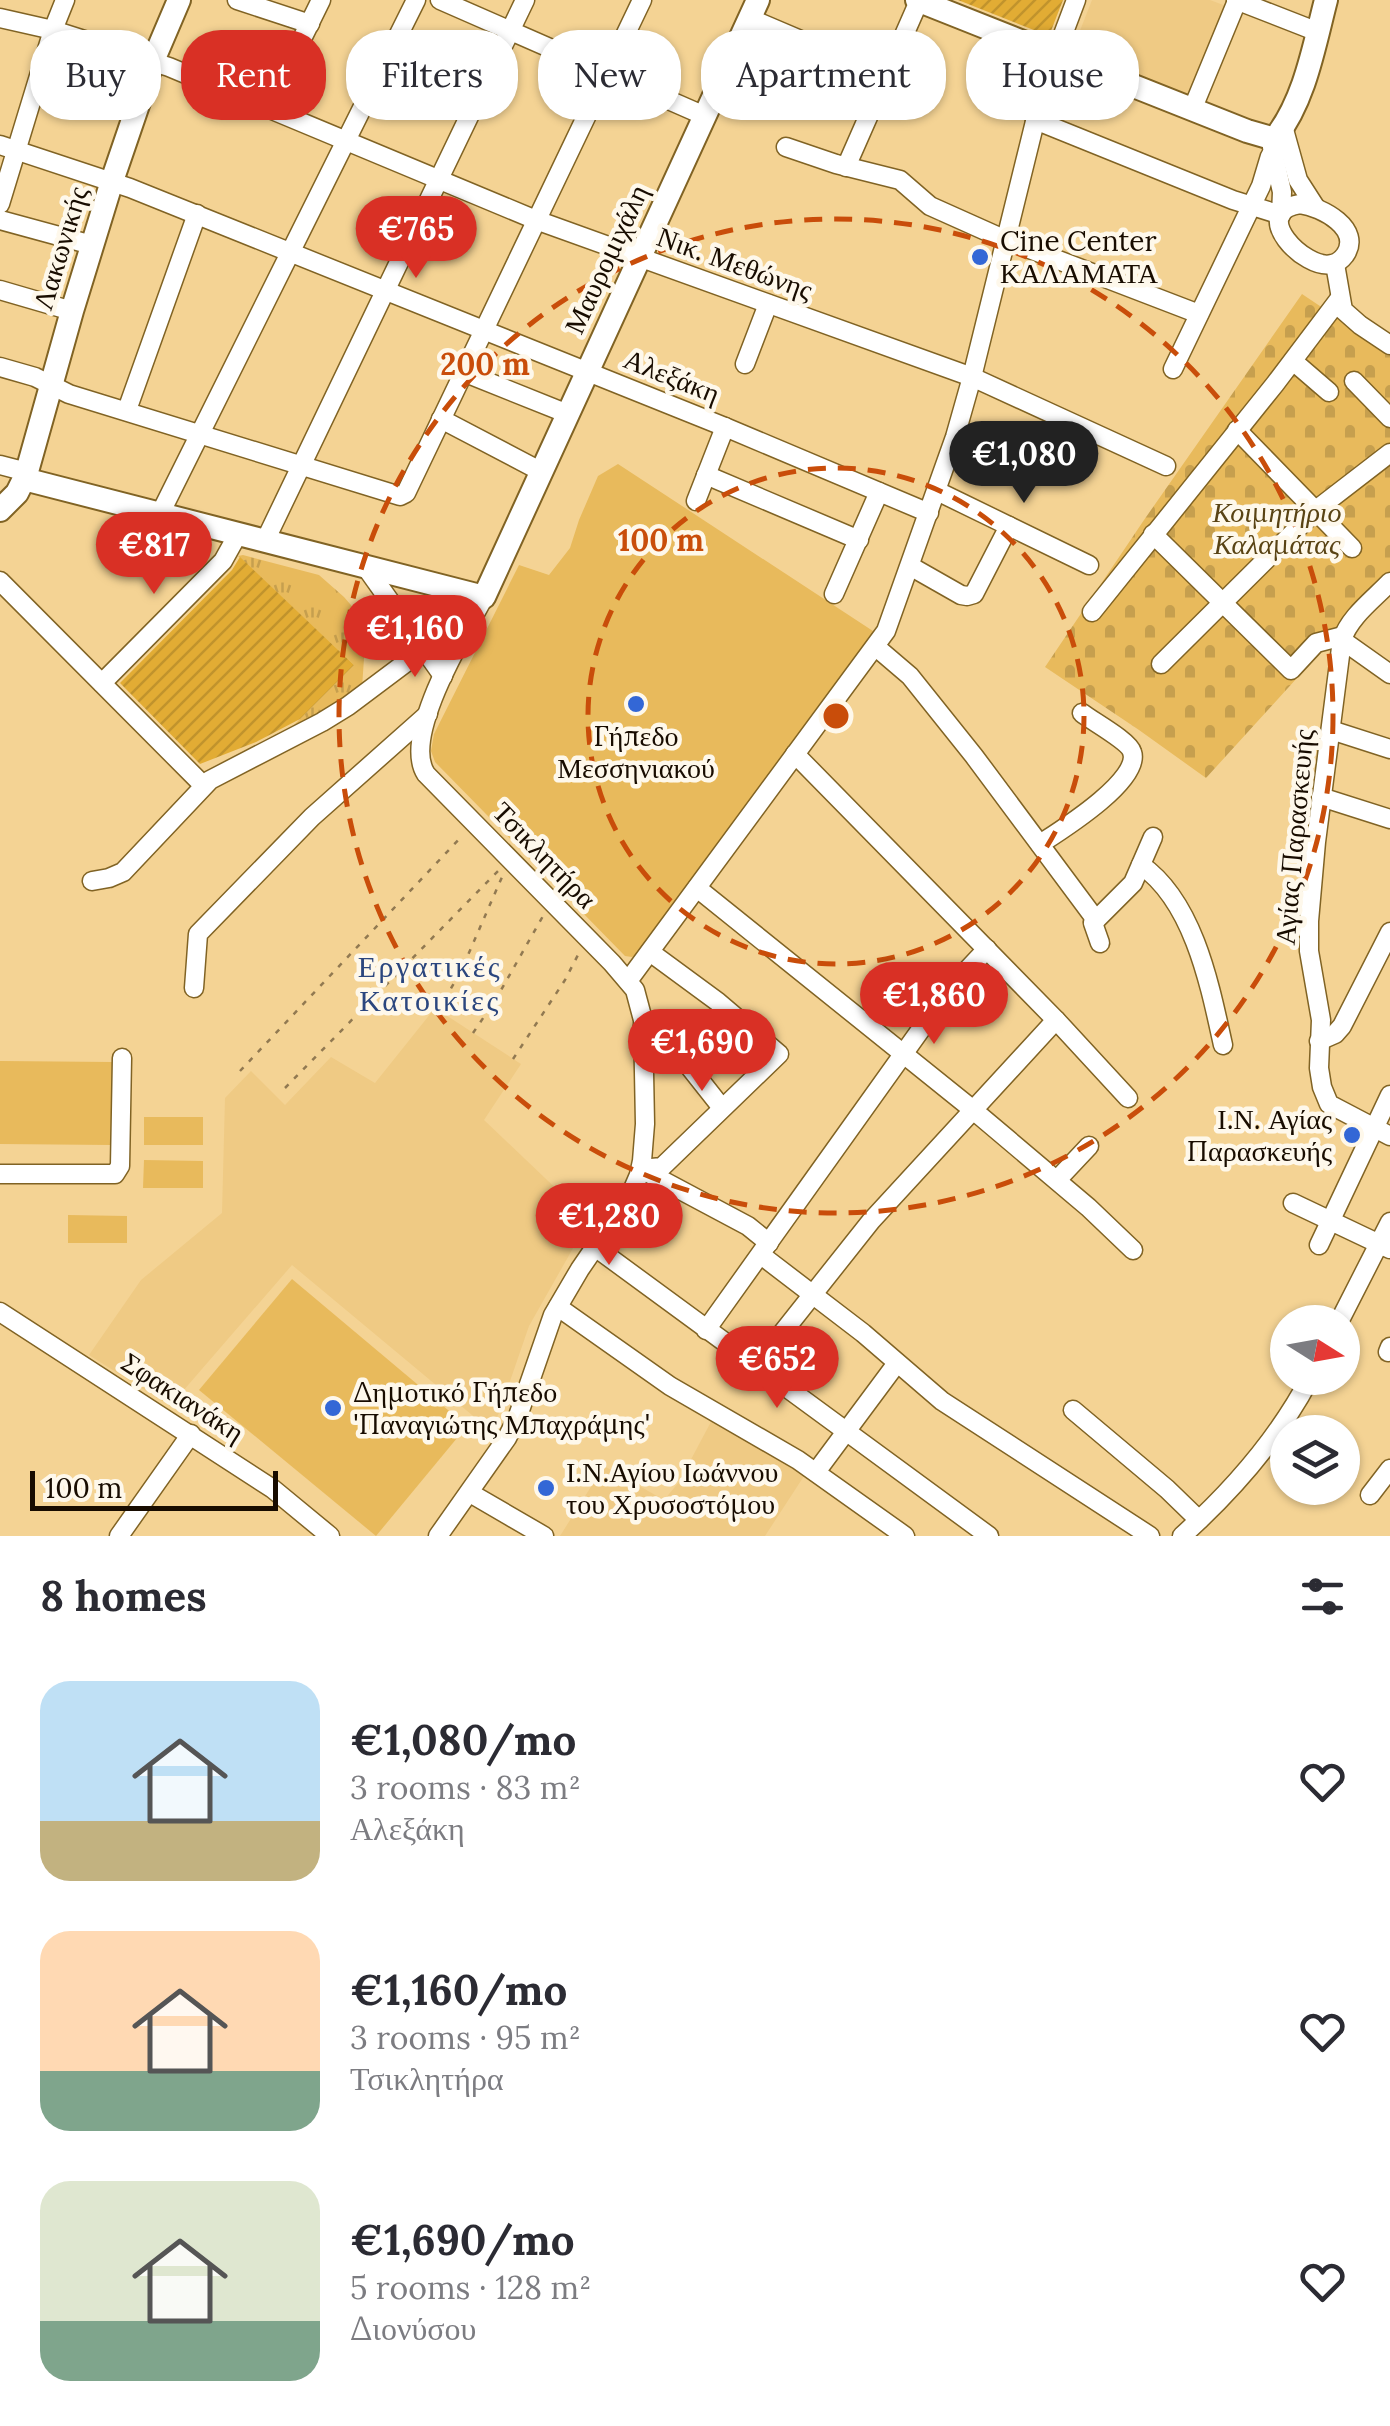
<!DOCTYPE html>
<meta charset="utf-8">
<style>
:root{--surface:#fff;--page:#f7f7f7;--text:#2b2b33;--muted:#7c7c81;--accent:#d93025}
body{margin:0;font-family:Lora,serif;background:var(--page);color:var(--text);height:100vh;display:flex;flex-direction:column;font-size:38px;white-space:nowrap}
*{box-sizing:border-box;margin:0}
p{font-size:32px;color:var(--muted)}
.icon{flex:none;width:55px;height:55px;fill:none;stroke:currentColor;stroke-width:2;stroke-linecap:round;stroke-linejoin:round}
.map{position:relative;height:1536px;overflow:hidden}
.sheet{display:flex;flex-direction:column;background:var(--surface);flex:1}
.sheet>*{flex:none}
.banner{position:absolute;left:30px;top:30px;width:1330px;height:90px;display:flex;gap:20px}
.needle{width:65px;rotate:101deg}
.buttons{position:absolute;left:1270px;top:1305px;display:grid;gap:20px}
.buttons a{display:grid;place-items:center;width:90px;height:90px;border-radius:50%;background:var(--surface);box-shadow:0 2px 8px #0004;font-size:50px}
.scale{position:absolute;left:30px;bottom:25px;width:248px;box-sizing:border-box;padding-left:10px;border:5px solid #180c00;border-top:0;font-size:28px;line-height:35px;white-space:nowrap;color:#180c00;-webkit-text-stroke:8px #fef8eb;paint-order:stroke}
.price{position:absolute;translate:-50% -85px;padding:0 22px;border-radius:35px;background:var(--accent);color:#fff;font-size:32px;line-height:65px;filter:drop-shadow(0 2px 5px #0008)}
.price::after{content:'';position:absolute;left:50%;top:60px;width:30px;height:22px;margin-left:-15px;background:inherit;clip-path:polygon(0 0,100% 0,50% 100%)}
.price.selected{background:#222;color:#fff}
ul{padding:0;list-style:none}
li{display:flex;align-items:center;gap:30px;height:250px;padding:0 40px}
li span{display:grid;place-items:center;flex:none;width:280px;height:200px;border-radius:30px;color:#555}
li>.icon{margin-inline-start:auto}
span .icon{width:120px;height:120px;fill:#fffc;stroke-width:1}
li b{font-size:42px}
h2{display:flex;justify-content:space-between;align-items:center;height:120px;padding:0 40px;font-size:42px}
.pill{padding:0 35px;border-radius:40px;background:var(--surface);box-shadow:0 2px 8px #0004;font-size:35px;line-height:90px}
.pill.selected{background:var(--accent);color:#fff}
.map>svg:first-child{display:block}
</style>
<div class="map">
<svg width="1390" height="1536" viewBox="0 0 1390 1536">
<defs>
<pattern id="grass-tufts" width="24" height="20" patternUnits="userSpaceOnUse" patternTransform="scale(2.5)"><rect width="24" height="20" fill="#e8ba5c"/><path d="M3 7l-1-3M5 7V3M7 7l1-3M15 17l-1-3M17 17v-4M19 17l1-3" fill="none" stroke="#c69f4e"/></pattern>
<pattern id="cemetery-stones" width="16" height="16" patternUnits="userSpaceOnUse" patternTransform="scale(2.5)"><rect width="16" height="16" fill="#e8ba5c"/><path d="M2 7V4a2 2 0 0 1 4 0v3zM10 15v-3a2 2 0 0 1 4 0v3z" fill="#c69f4e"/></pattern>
<pattern id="building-hatch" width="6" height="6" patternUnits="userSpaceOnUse" patternTransform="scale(2.5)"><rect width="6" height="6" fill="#e2ac34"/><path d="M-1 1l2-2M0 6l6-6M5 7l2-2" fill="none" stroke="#c1932c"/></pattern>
</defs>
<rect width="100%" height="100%" fill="#f4d394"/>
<g fill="#efca84">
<path d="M1092,0H1210L1226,6L1189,97L1072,51Z"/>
<path d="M435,1008L521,1064L484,1120L589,1220L529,1326L499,1413L490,1430L292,1265L170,1406L89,1355L141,1280L222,1213L225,1098L251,1071L285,1105L331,1057L375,1083Z"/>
<path d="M713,1418L806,1473L765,1536H560L604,1466L664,1500L679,1482Z"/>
</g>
<path fill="url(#grass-tufts)" d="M243,555L319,575L344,597L369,626L366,629L362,688L351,698L275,738L274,735L291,728L354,665L238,556Z"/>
<path fill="url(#cemetery-stones)" d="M1302,294L1390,353V572L1329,637L1327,645L1206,778L1139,730L1045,667L1144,520Z"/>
<g fill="#e8ba5c">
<path d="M618,464L876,633L642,951L632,957L625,956L435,762L431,751L434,734L519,565L549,575L570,548L579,520L598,476Z"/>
<path d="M0,1061L112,1062L111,1145L0,1144Z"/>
<rect x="144" y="1117" width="59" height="28"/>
<path d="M144,1160L203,1161V1188H143Z"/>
<path d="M68,1215L127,1216V1243H68Z"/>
<path d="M292,1279L467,1426L376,1536L199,1390Z"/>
</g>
<g fill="url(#building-hatch)">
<path d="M958,0H1063L1049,36Z"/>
<path d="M240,557L354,665L300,719L256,742L200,764L120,683L232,570Z"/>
</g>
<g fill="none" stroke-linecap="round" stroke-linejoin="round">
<g stroke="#806324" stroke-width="21">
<g id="minor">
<path d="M237,0L310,24"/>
<path d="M440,0L705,116"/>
<path d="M1236,0L1318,32"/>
<path d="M0,18L53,30L169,67L536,220L972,377L1166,466"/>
<path d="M749,18L885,76"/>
<path d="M268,108L321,0"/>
<path d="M1192,110L1237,1"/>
<path d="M1035,120L1233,200L1281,215L1282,192L1272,147"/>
<path d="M1283,126L1298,180L1316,208"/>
<path d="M0,145L130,188L725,427L929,513"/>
<path d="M786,147L836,164L900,180L930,206L1006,240L1199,314"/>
<path d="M846,167L919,1"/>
<path d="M0,204L53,30L65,0"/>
<path d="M1300,204C1322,207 1363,229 1345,255C1342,259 1338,263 1332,264C1305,271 1248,212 1300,204Z"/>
<path d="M0,220L92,245"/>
<path d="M1335,264L1343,310L1360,325L1390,345"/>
<path d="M0,290L72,311"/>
<path d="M1293,361L1329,392"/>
<path d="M745,364L768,304"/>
<path d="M0,367L35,377L69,394L400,496L406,493L642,0"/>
<path d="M1173,369L1261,186L1270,156"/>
<path d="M463,372L568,414"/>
<path d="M1354,381L1390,418"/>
<path d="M127,410L197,214"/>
<path d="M441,419L542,472"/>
<path d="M1237,430L1352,548"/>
<path d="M0,465L27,472"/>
<path d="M706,475L859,540"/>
<path d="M937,491L1089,565"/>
<path d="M696,501L725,427"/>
<path d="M160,514L416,0"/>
<path d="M1153,534L1291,670L1316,643L1343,636"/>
<path d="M265,541L525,0"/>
<path d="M365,566L443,676"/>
<path d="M910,566L961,595L967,596L974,594L1009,526"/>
<path d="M0,581L203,785"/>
<path d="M1390,582C1374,599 1349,617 1342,640L1316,842L1309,921V951L1321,1020L1319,1068L1322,1087L1329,1104L1390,1136"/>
<path d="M834,594L879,492"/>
<path d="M1092,612L1275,384L1340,298"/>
<path d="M1342,640L1390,674"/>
<path d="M876,647L910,676L974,756L1096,920"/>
<path d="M1161,664L1316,510L1390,453"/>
<path d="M102,683L223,561L238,534"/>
<path d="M1331,730L1390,749"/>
<path d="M795,754L1056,1020L1128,1098"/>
<path d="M1321,797L1390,819"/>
<path d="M1040,844C1060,831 1142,780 1132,752C1129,741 1092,721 1082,713"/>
<path d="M1141,865C1194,902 1210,986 1223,1045"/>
<path d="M92,881L109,878L123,872L210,780L322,722L348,706L424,649"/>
<path d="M697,888L972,1109L1088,1207L1133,1250"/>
<path d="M1100,943L1093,923L1133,883L1153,837"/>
<path d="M628,981L886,631L955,437L972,377L1044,85L1076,0"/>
<path d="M194,988L198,934L312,817L428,714"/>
<path d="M643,1026L658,1027L722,1108"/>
<path d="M1319,1041L1335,1034L1342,1026L1390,932"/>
<path d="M641,1169L662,1167L779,1054L718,1002L650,952"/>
<path d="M641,1169L748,1226L769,1243"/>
<path d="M0,1174H115L120,1166L122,1058"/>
<path d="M1057,1180L1089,1146"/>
<path d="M1293,1203L1390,1249"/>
<path d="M1319,1245L1390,1095"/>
<path d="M595,1247L989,1536"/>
<path d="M761,1255L863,1333L942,1401L1150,1536"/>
<path d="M558,1307L670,1386L798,1460L905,1536"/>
<path d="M0,1312L273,1489L330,1536"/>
<path d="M1339,1322L1390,1222"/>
<path d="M706,1330L939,1004L956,982L987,949"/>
<path d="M1388,1352L1390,1347"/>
<path d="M756,1366L871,1221L1056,1020"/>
<path d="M1073,1410L1167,1489L1199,1520"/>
<path d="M816,1472L897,1363"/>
<path d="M470,1493L544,1536"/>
<path d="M1370,1495L1390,1469"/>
<path d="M119,1536L191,1434"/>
<path d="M438,1536L507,1438L518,1416L553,1315L580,1269L630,1196L639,1175L642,1161L645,1124L643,1020L635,990L612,963L426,774C401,736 465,633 484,597"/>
<path d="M1182,1536C1232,1491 1279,1437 1310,1378"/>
</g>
</g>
<g stroke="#806324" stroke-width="26">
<g id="major">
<path d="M917,0L1247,131L1271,138H1275C1305,100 1314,46 1326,0"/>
<path d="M24,479L484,597L758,0"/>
<path d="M0,510L17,493L26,475L72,311L112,181L153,61L179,0"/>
</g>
</g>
<g stroke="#917951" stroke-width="2.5" stroke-dasharray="5 8" stroke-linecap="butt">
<path d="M438,1011L461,971L502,877"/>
<path d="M473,1033L496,999L543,916"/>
<path d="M513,1059L565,980L579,953"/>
<path d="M240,1071L463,835"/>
<path d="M285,1088L498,871"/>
</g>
<use href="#minor" stroke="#fff" stroke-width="18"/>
<use href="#major" stroke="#fff" stroke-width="22"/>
</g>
<g fill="none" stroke="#c94d0a" stroke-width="5" stroke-dasharray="18 12">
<circle cx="836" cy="716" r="248"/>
<circle cx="836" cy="716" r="497"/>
</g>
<g fill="#3367d6" stroke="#fef8eb" stroke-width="4">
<circle cx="980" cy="257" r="10"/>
<circle cx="636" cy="704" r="10"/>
<circle cx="1352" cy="1135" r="10"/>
<circle cx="333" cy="1408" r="10"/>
<circle cx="546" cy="1488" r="10"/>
</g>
<g text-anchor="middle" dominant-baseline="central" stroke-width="9" stroke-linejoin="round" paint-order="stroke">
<g font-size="28" fill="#180c00" stroke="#fef8eb" text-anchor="start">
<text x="1000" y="241">Cine Center<tspan x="1000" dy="32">ΚΑΛΑΜΑΤΑ</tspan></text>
<text x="636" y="736" text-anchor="middle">Γήπεδο<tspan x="636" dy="32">Μεσσηνιακού</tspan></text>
<text x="1332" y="1119" text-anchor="end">Ι.Ν. Αγίας<tspan x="1332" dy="32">Παρασκευής</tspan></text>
<text x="353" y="1392">Δημοτικό Γήπεδο<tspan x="353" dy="32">'Παναγιώτης Μπαχράμης'</tspan></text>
<text x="566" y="1472">Ι.Ν.Αγίου Ιωάννου<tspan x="566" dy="32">του Χρυσοστόμου</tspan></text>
</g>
<g font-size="28" fill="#180c00" stroke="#fef8eb">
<text transform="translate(60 248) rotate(-73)">Λακωνικής</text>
<text transform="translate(606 259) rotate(-65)">Μαυρομιχάλη</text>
<text transform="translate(735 263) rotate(20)">Νικ. Μεθώνης</text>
<text transform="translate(672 376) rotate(22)">Αλεξάκη</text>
<text transform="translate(1294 837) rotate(-85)">Αγίας Παρασκευής</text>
<text transform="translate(545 855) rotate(46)">Τσικλητήρα</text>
<text transform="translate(183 1397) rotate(33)">Σφακιανάκη</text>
</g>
<g font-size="28" font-style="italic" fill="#594314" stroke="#fef8eb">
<text x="1277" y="512">Κοιμητήριο<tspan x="1277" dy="32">Καλαμάτας</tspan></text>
</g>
<g font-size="30" letter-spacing="2.5" fill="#2b467e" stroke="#fef8eb">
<text x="430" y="966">Εργατικές<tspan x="430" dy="34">Κατοικίες</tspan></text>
</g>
</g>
<circle cx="836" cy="716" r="15" fill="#c94d0a" stroke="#fef8eb" stroke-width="5"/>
<g font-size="30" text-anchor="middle" font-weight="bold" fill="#c94d0a" stroke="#fef8eb" stroke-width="9" stroke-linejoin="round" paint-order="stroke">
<text x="485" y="375">200 m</text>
<text x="661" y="551">100 m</text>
</g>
</svg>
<div class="buttons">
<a><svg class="needle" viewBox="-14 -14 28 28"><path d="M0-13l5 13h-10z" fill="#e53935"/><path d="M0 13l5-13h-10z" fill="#7c7c81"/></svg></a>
<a><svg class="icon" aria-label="layers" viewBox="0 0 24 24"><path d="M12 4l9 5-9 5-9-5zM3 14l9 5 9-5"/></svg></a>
</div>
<div class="scale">100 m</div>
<b class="price" style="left:416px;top:281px">€765</b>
<b class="price selected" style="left:1024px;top:506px">€1,080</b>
<b class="price" style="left:154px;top:597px">€817</b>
<b class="price" style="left:415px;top:680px">€1,160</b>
<b class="price" style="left:934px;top:1047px">€1,860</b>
<b class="price" style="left:702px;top:1094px">€1,690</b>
<b class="price" style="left:609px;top:1268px">€1,280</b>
<b class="price" style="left:777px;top:1411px">€652</b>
<div class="banner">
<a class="pill">Buy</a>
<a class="pill selected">Rent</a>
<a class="pill">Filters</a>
<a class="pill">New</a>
<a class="pill">Apartment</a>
<a class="pill">House</a>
</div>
</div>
<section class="sheet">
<h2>8 homes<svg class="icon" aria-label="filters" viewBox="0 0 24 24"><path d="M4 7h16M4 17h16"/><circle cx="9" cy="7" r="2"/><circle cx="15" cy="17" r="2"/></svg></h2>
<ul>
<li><span style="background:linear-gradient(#bfe0f5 70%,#c2b280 0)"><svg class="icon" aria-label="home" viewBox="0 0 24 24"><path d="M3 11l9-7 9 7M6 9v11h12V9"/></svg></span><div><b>€1,080/mo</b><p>3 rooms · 83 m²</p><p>Αλεξάκη</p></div><svg class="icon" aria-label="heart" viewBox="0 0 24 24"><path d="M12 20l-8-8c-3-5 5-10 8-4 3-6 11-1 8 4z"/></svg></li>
<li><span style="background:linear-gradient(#ffd9b3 70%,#7fa58c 0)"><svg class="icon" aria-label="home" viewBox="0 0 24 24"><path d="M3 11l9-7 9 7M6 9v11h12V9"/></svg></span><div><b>€1,160/mo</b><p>3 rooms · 95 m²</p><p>Τσικλητήρα</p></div><svg class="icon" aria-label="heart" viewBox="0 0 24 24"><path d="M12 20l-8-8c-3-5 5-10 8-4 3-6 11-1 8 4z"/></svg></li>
<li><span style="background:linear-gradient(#dfe7d0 70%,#7fa58c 0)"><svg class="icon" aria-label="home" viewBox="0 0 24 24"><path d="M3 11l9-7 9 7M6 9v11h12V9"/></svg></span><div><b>€1,690/mo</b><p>5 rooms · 128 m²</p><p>Διονύσου</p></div><svg class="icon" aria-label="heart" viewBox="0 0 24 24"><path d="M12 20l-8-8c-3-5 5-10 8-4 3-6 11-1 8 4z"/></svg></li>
</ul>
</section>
